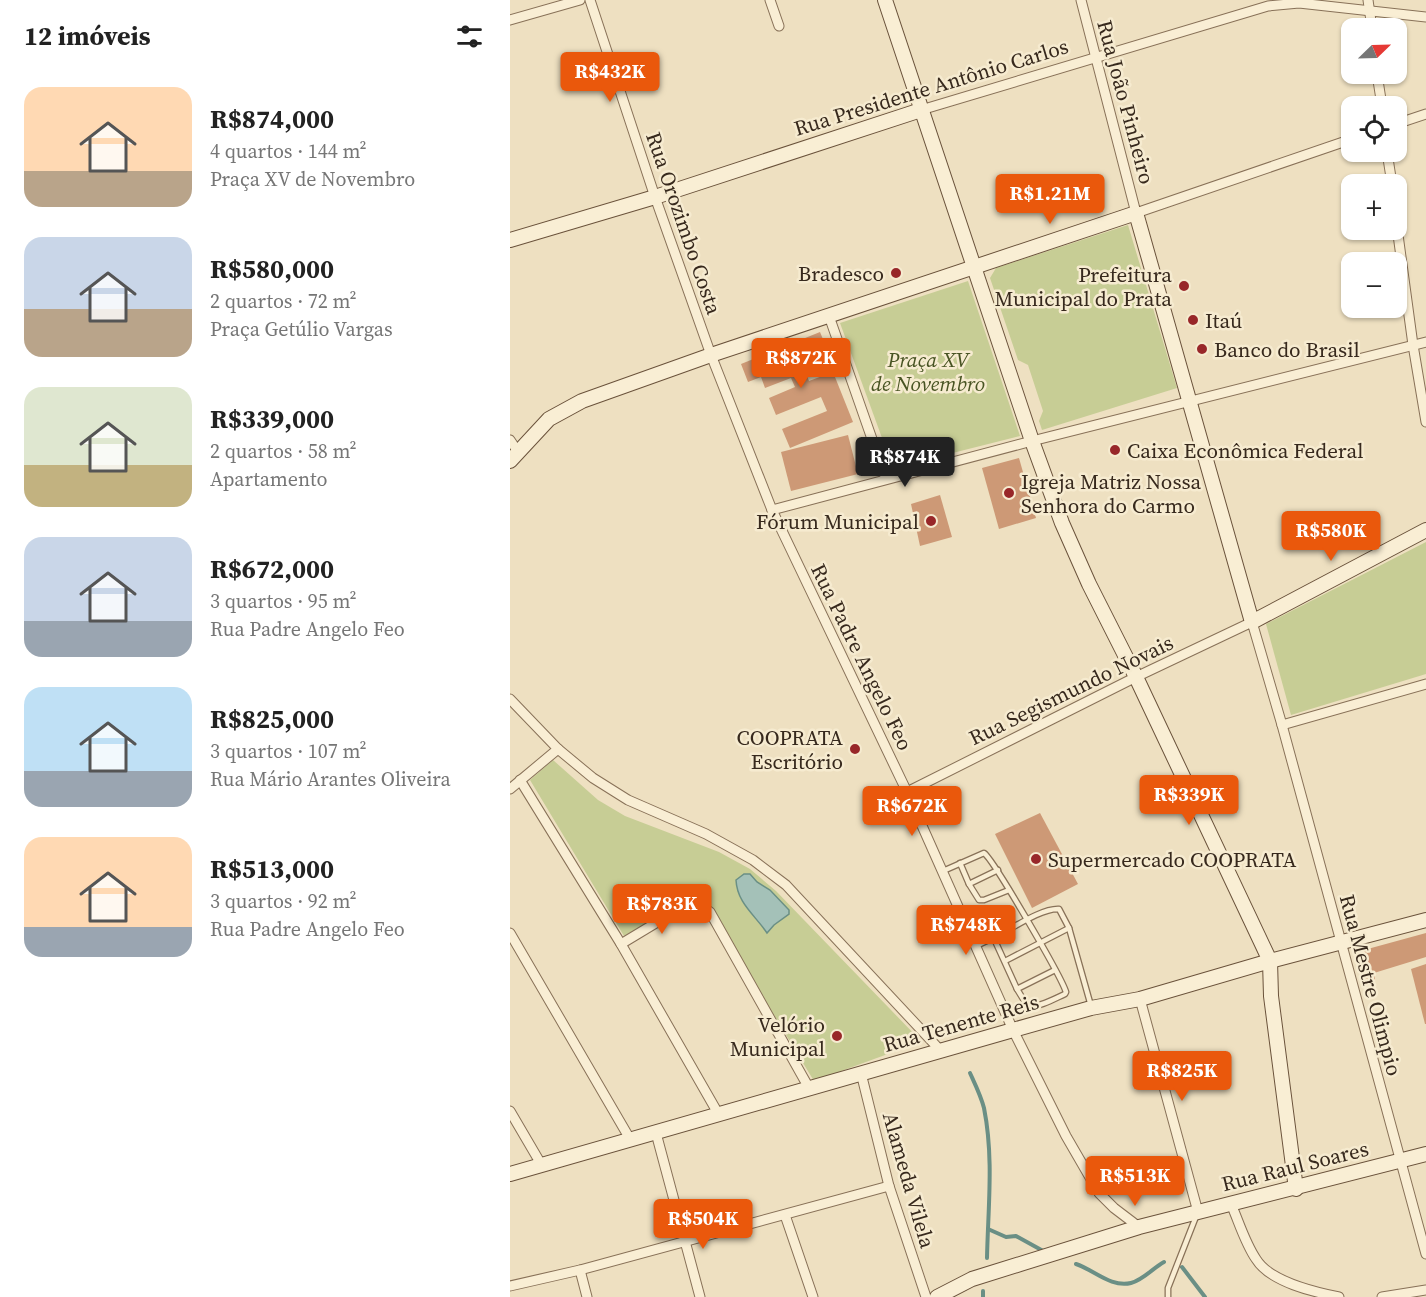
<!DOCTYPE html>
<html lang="pt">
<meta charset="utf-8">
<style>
:root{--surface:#fff;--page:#f6f6f6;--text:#222;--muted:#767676;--accent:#ea580c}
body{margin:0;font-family:"Source Serif 4",serif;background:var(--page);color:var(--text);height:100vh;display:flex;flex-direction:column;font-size:22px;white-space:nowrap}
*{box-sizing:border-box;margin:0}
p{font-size:20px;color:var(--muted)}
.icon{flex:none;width:33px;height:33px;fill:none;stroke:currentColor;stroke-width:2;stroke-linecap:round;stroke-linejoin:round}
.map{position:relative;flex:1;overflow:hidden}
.side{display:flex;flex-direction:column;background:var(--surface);width:510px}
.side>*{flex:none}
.needle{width:39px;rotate:67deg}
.tools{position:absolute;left:831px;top:18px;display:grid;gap:12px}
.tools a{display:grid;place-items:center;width:66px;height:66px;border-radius:12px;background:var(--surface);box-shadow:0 2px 4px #0004;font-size:30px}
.price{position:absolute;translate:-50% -51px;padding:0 14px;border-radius:6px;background:var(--accent);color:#fff;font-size:20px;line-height:39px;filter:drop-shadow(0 2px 3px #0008)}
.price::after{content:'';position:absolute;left:50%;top:36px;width:18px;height:14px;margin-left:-9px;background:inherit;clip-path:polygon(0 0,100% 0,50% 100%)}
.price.on{background:#222;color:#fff}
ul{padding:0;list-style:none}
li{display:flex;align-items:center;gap:18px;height:150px;padding:0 24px}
li span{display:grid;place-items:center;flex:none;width:168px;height:120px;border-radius:18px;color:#555}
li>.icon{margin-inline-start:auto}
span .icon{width:72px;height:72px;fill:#fffc;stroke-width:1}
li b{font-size:26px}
h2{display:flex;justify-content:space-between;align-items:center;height:72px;padding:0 24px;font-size:26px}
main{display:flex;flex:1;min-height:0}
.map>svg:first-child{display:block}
</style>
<main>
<section class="side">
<h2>12 imóveis<svg class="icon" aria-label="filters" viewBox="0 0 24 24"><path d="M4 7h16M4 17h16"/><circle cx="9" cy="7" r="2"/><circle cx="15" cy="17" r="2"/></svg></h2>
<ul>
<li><span style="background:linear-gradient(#ffd9b3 70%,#b9a48a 0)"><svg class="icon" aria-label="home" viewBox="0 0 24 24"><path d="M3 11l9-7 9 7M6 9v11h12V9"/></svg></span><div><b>R$874,000</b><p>4 quartos · 144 m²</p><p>Praça XV de Novembro</p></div></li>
<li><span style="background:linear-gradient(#c9d6e8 60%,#b9a48a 0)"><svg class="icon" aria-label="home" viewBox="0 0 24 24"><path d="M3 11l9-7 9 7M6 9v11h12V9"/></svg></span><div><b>R$580,000</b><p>2 quartos · 72 m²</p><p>Praça Getúlio Vargas</p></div></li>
<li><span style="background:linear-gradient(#dfe7d0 65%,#c2b280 0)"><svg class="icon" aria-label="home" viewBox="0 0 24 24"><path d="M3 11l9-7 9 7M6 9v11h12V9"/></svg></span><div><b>R$339,000</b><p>2 quartos · 58 m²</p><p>Apartamento</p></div></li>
<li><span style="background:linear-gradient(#c9d6e8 70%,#9aa5b1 0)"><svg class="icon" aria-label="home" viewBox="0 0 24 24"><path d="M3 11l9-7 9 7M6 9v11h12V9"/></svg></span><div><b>R$672,000</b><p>3 quartos · 95 m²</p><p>Rua Padre Angelo Feo</p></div></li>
<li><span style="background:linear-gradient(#bfe0f5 70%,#9aa5b1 0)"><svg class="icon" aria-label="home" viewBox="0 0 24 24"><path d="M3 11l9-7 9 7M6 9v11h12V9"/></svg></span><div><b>R$825,000</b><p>3 quartos · 107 m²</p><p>Rua Mário Arantes Oliveira</p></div></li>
<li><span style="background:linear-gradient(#ffd9b3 75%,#9aa5b1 0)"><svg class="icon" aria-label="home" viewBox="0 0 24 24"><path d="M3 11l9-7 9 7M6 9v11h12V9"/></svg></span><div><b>R$513,000</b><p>3 quartos · 92 m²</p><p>Rua Padre Angelo Feo</p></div></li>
</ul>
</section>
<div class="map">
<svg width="916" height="1297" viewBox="0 0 916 1297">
<rect width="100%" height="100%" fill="#eee0c1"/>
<g fill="#c7cd95">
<path d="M618,225L667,388L532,430L529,421L533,411L518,365L508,360L480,278L486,268Z"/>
<path d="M458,281L510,436L383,468L330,323Z"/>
<path d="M916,542V674L781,715L756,624Z"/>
<path d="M43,760L88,800L115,816L209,852L240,869L266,891L409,1039L386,1051L304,1081L189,892L114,936L20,780Z"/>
</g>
<path fill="#a4c1b8" stroke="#6a8f85" stroke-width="1.5" d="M234,874H240L247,882L260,890L279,910V914L264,925L257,933C245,915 227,903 226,880Z"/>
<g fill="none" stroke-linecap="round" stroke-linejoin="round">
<g stroke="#6a8f85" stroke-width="4">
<path d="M460,1073C465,1084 471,1096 474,1108C484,1158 478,1208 477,1258"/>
<path d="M478,1229L496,1237L506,1236L535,1252"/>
<path d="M566,1264C584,1270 601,1288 621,1283C633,1280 643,1268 654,1262"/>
<path d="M672,1267L695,1297"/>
<path d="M473,1297V1291"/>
</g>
</g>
<g fill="#cd9976">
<path d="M310,332L317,349L291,360L299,381L323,372L343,422L280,448L272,429L317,411L311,397L266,415L259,398L285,387L281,378L255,388L251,377L238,382L231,364Z"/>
<path d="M338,435L348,474L281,491L271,452Z"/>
<path d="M509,458L526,518L489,529L472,468Z"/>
<path d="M430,495L442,537L410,546L401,504Z"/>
<path d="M530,813L568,884L522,908L485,834Z"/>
<path d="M916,933V957L864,973L865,980L854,983L843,953Z"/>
<path d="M916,964V1024H915L901,969Z"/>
</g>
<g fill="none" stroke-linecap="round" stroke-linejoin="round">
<g stroke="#887158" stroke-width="7">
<g id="lane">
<path d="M450,863L459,884L469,900H474L499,890"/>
<path d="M433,871L474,853C483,859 551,976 556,992L555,994C544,999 530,1007 518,1007L507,989L486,943L487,936C503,928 532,908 549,909L559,928L581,1006"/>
<path d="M459,884L488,870"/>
<path d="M466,946L487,936"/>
<path d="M495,961L559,928"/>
<path d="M507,989L545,970"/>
<path d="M658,1297V1288L687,1214"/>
</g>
</g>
<g stroke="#887158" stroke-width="11">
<g id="street">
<path d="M80,0L145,197L201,355L262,510L397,792L503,1030L556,1136L589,1193L604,1208L629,1227"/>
<path d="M260,0L269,26"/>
<path d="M571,0L626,213L842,139"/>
<path d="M858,0L862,28"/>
<path d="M0,20L70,0"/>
<path d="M867,74L872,106"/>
<path d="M411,110L758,6L789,3L916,17"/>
<path d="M886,124L916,114"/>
<path d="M877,152L882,184"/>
<path d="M886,220L903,345L916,422"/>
<path d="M319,316L376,479"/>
<path d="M0,440L8,452"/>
<path d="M262,510L522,441L916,342"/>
<path d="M0,699L48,749L83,778L118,800L196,834L243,860L276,885L430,1050"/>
<path d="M772,725L916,684"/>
<path d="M10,780L111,944L209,1115"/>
<path d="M0,789L48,749"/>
<path d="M397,792L626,677L742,622L772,725L916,1254"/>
<path d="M0,933L120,1139"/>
<path d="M111,944L179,903L187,902L200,912L299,1088"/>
<path d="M630,999L688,1212"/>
<path d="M351,1073L379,1186L416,1297"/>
<path d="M0,1111L31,1164"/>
<path d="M146,1133L190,1297"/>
<path d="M721,1204C729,1222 735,1243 746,1259C760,1282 804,1292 829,1297"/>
<path d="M275,1215L303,1297"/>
<path d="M70,1270L77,1297"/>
<path d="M0,1286L70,1270L379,1186"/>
<path d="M872,1297L916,1290"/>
</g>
</g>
<g stroke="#6a523b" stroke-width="16">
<g id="secondary">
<path d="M375,0L522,441L552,523L579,584L626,677L760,961L761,996L786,1189"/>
<path d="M0,240L145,197L411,110"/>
<path d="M0,461L39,419L72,401L201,355L626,213L742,622L916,530"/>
<path d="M0,1174L503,1030L581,1008L630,999L760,961L916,920"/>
<path d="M427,1297L462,1279L629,1227L916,1154"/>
</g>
</g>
<use href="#lane" stroke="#f9eed4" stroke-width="4.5"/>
<use href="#street" stroke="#f9eed4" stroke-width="9"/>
<use href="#secondary" stroke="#f9eed4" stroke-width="14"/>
</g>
<g fill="#982729" stroke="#f6ebd0" stroke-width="2">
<circle cx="386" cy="273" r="6"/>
<circle cx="674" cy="286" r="6"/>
<circle cx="683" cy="320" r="6"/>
<circle cx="692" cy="349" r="6"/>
<circle cx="605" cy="450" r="6"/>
<circle cx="499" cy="493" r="6"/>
<circle cx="421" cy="521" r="6"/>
<circle cx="345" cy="749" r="6"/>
<circle cx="526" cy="859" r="6"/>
<circle cx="327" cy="1036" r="6"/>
</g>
<g text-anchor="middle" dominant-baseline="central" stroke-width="5" stroke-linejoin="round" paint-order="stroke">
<g font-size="21" fill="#37291d" stroke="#f6ebd0">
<text transform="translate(421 87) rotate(-17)">Rua Presidente Antônio Carlos</text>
<text transform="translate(616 102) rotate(75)">Rua João Pinheiro</text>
<text transform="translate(174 223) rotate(71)">Rua Orozimbo Costa</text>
<text transform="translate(352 657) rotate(64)">Rua Padre Angelo Feo</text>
<text transform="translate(561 690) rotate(-26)">Rua Segismundo Novais</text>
<text transform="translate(861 985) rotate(75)">Rua Mestre Olimpio</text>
<text transform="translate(451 1023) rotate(-16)">Rua Tenente Reis</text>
<text transform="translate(785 1166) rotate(-14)">Rua Raul Soares</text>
<text transform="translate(399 1180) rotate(74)">Alameda Vilela</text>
</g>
<g font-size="21" fill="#37291d" stroke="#f6ebd0" text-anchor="end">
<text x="374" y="273">Bradesco</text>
<text x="662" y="274">Prefeitura<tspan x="662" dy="24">Municipal do Prata</tspan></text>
<text x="695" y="320" text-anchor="start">Itaú</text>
<text x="704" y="349" text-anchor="start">Banco do Brasil</text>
<text x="617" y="450" text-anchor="start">Caixa Econômica Federal</text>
<text x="511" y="481" text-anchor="start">Igreja Matriz Nossa<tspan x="511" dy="24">Senhora do Carmo</tspan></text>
<text x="409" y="521">Fórum Municipal</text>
<text x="333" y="737">COOPRATA<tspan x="333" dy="24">Escritório</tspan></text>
<text x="538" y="859" text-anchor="start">Supermercado COOPRATA</text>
<text x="315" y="1024">Velório<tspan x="315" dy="24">Municipal</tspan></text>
</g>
<g font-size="21" font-style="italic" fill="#485423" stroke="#f6ebd0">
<text x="418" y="359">Praça XV<tspan x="418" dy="24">de Novembro</tspan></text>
</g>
</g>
</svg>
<div class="tools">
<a><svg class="needle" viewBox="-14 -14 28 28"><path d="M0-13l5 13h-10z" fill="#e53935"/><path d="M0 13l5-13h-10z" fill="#767676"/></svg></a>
<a><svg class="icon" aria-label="locate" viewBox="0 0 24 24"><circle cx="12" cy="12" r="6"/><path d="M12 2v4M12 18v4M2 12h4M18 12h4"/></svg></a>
<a>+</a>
<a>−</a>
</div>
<b class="price" style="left:100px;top:103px">R$432K</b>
<b class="price" style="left:540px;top:225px">R$1.21M</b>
<b class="price" style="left:291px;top:389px">R$872K</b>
<b class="price on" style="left:395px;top:488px">R$874K</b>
<b class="price" style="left:821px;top:562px">R$580K</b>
<b class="price" style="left:679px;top:826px">R$339K</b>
<b class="price" style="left:402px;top:837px">R$672K</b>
<b class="price" style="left:152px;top:935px">R$783K</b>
<b class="price" style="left:456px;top:956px">R$748K</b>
<b class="price" style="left:672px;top:1102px">R$825K</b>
<b class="price" style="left:625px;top:1207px">R$513K</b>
<b class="price" style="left:193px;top:1250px">R$504K</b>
</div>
</main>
